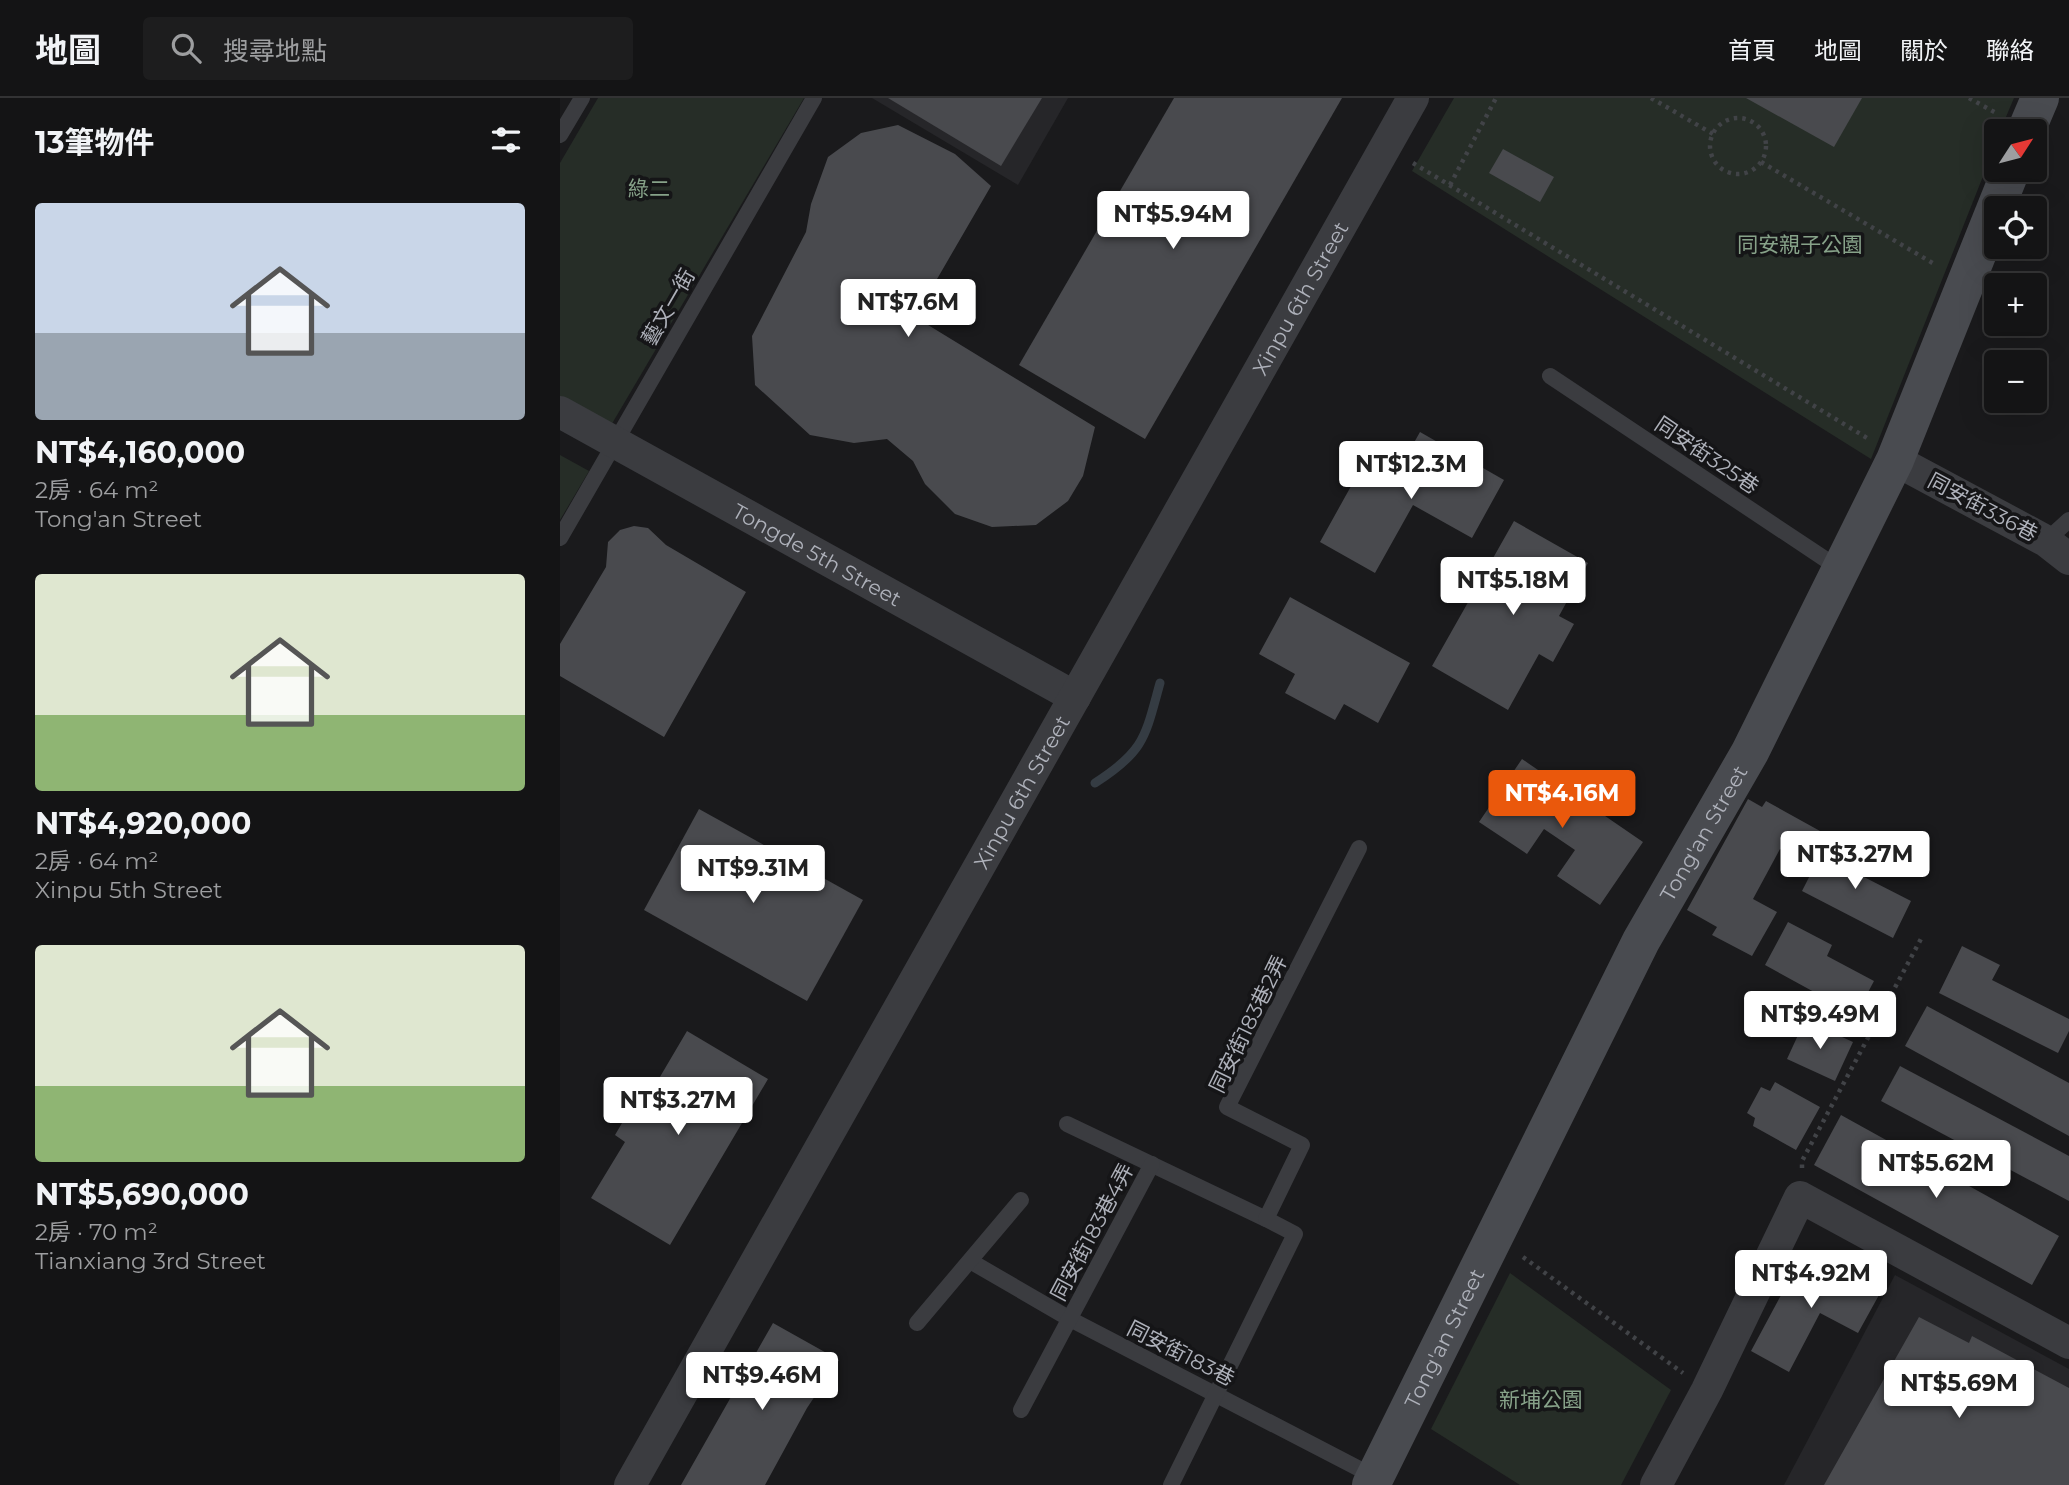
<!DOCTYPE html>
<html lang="zh-TW">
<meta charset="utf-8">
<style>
:root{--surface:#141415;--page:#1d1d1e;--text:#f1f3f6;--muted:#9d9ea0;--line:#333334;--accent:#ea580c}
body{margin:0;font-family:Montserrat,"Noto Sans TC",sans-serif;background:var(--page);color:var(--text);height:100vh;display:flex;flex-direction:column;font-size:26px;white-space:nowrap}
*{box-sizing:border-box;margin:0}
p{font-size:23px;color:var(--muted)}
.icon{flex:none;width:38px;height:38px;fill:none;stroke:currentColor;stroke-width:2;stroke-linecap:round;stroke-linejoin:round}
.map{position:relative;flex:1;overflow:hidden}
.panel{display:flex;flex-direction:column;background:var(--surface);width:560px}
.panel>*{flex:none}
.needle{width:46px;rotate:54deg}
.controls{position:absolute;left:1424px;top:21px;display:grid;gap:14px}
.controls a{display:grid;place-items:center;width:63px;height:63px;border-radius:7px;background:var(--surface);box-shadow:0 7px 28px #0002,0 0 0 2px var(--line);font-size:35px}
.price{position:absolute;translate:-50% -60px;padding:0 16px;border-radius:7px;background:#fff;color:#222;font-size:23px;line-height:46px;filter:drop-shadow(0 2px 4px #0008)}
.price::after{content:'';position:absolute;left:50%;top:42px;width:21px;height:16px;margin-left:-10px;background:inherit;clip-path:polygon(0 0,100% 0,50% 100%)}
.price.active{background:var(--accent);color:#fff}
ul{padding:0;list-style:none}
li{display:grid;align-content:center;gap:14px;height:371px;padding:0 35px}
li span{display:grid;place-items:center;height:217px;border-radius:7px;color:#555}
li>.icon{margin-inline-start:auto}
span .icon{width:126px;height:126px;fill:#fffc;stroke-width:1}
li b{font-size:30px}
h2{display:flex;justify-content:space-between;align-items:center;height:84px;padding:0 35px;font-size:30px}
header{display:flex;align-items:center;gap:42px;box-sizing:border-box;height:98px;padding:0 35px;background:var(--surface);border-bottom:2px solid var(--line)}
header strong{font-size:33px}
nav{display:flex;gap:38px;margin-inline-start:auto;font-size:24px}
.search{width:490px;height:63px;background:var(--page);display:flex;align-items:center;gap:18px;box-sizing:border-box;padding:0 24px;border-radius:7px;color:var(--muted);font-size:26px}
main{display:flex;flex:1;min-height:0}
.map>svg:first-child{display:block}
</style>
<header>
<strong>地圖</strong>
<div class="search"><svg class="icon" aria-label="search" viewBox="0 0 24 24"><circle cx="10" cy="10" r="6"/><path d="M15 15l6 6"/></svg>搜尋地點</div>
<nav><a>首頁</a><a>地圖</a><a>關於</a><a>聯絡</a></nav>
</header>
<main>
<section class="panel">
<h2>13筆物件<svg class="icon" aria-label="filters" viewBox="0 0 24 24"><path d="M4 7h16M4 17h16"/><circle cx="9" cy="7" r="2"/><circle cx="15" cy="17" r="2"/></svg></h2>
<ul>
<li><span style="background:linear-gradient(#c9d6e8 60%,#9aa5b1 0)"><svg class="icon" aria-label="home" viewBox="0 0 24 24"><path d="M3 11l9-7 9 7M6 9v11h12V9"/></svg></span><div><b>NT$4,160,000</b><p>2房 · 64 m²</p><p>Tong'an Street</p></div></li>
<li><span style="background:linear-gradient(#dfe7d0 65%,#8fb573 0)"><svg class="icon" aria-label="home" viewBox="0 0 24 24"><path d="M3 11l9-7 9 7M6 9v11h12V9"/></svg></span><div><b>NT$4,920,000</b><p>2房 · 64 m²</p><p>Xinpu 5th Street</p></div></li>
<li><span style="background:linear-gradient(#dfe7d0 65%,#8fb573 0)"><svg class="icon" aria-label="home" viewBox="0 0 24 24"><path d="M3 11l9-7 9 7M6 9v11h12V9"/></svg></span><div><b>NT$5,690,000</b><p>2房 · 70 m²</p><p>Tianxiang 3rd Street</p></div></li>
</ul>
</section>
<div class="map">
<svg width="1509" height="1387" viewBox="0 0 1509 1387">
<rect width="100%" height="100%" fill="#1a1a1c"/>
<g fill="#262629">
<path d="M312,0H508L458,87Z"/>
<path d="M1335,1177L1509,1271V1387H1224Z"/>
</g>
<g fill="#262d27">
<path d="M38,0H244L50,329L0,301V65Z"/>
<path d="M894,0H1454L1440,33H1437V43L1311,361L852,73Z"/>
<path d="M0,357L29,373L0,422Z"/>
<path d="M950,1175L1111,1292L1061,1387H960L871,1331Z"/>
</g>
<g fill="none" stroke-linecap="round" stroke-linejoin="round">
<path stroke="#353c43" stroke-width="9" d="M535,685C585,653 585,639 600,585"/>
</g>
<g fill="#494a4e">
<path d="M328,0H482L441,68Z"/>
<path d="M614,0H782L585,341L459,267Z"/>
<path d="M1186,0H1302L1274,49Z"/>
<path d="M338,27L395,56L431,88L355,219L535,329L523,378L508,403L476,427L432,429L395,416L365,386L353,363L327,341L294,345L250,337L195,287L192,238L246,134L251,106L268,59L301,35Z"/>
<path d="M943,51L994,79L980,104L929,75Z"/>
<path d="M860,334L944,382L912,440L853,407L815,475L760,444L800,372L829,389Z"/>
<path d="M954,423L1028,465L999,518L1014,526L993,564L979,556L948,612L872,568Z"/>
<path d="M74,428L88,430L106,447L186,494L104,639L0,578V546L46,469L48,444L60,432Z"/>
<path d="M730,499L850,565L818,625L784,606L775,622L725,595L735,576L699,556Z"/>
<path d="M962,661L1083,744L1040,807L997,778L1015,752L984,731L967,756L919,724Z"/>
<path d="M1188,701L1202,709L1206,703L1260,733L1243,763L1220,751L1193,801L1217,814L1192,858L1152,837L1157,829L1127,812Z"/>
<path d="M139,711L303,802L247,903L84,812Z"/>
<path d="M1267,744L1310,766L1304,779L1351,803L1333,840L1242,793Z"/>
<path d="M1228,824L1272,847L1267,858L1314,883L1296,917L1205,867Z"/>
<path d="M1402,848L1440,867L1432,882L1509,921V933L1498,955L1379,895Z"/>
<path d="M1367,908L1509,985V1038L1345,948Z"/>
<path d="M1245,922L1293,944L1275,983L1227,961Z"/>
<path d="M127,933L208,981L110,1147L31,1100L65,1044L55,1037L86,984L94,989Z"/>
<path d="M1340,968L1509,1058V1103L1321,1003Z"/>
<path d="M1215,984L1260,1009L1236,1052L1193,1028L1195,1020L1187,1015L1201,989L1210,993Z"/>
<path d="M1281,1017L1499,1138L1472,1187L1254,1067Z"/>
<path d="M1243,1156L1319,1197L1298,1235L1260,1215L1229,1274L1191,1253Z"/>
<path d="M1359,1219L1409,1245L1412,1238L1509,1290V1387H1264Z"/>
<path d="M213,1225L279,1262L247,1310L205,1387H121Z"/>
</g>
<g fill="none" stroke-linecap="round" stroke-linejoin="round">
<g stroke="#414347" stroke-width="4.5" stroke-dasharray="3.5 5" stroke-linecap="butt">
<path d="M1091,0L1153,36"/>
<path d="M1409,0L1436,15"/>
<circle cx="1178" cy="48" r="28"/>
<path d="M1201,64L1376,167"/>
<path d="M853,65L1307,340"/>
<path d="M890,87L936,0"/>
<path d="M1242,1070V1063L1362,839"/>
<path d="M963,1159L1123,1275"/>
</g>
<g stroke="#3b3c40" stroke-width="16">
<path d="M0,37L22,0"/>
<path d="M990,278L1280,471"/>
<path d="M0,440L254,0"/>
<path d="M1486,443L1509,422"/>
<path d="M507,1026L706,1121"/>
<path d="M410,1163L510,1221L815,1379"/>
<path d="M357,1225L461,1102"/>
<path d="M461,1312L592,1066"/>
<path d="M611,1387L735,1136L706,1121L742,1047L667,1009L799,750"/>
</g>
<g stroke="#3b3c40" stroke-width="32">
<path id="s1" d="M0,314L515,599"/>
<path d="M1335,362L1486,443L1509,461"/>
<path id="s2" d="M70,1387L853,0"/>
<path d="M1096,1387L1147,1292L1240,1099L1509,1245"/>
</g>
<g stroke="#494b50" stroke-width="38">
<path d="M1466,33L1480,0"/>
<path id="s3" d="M811,1387L1081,843L1190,654L1335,362L1451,72"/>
</g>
</g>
<g text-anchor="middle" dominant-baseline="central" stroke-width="7" stroke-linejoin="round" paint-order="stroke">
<g font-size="21" fill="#87a289" stroke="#151517">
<text x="89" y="90">綠二</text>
<text x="1240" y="146">同安親子公園</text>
<text x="981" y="1301">新埔公園</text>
</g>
<g font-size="21" fill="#aeb1ba" stroke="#151517">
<text stroke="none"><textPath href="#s2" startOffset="1363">Xinpu 6th Street</textPath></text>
<text transform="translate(108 209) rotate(-60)">藝文一街</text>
<text transform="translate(1147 357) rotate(34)">同安街325巷</text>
<text transform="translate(1423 409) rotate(28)">同安街336巷</text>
<text stroke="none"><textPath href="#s1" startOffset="294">Tongde 5th Street</textPath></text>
<text stroke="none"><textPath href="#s2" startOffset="796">Xinpu 6th Street</textPath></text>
<text stroke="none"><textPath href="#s3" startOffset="732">Tong'an Street</textPath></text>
<text transform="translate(688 926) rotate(-64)">同安街183巷2弄</text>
<text transform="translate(532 1134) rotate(-62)">同安街183巷4弄</text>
<text stroke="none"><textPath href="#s3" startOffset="164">Tong'an Street</textPath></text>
<text transform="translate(621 1255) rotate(27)">同安街183巷</text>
</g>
</g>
</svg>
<div class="controls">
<a><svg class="needle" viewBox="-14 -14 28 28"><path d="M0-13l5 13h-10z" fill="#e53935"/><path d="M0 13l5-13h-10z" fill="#9d9ea0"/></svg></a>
<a><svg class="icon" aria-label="locate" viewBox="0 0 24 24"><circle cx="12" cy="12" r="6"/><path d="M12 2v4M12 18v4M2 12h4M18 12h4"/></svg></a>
<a>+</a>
<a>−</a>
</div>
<b class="price" style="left:613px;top:153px">NT$5.94M</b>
<b class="price" style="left:348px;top:241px">NT$7.6M</b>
<b class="price" style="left:851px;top:403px">NT$12.3M</b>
<b class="price" style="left:953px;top:519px">NT$5.18M</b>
<b class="price active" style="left:1002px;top:732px">NT$4.16M</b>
<b class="price" style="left:1295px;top:793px">NT$3.27M</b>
<b class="price" style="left:193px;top:807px">NT$9.31M</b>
<b class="price" style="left:1260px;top:953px">NT$9.49M</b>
<b class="price" style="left:118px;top:1039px">NT$3.27M</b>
<b class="price" style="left:1376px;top:1102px">NT$5.62M</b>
<b class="price" style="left:1251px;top:1212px">NT$4.92M</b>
<b class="price" style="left:202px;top:1314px">NT$9.46M</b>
<b class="price" style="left:1399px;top:1322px">NT$5.69M</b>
</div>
</main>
